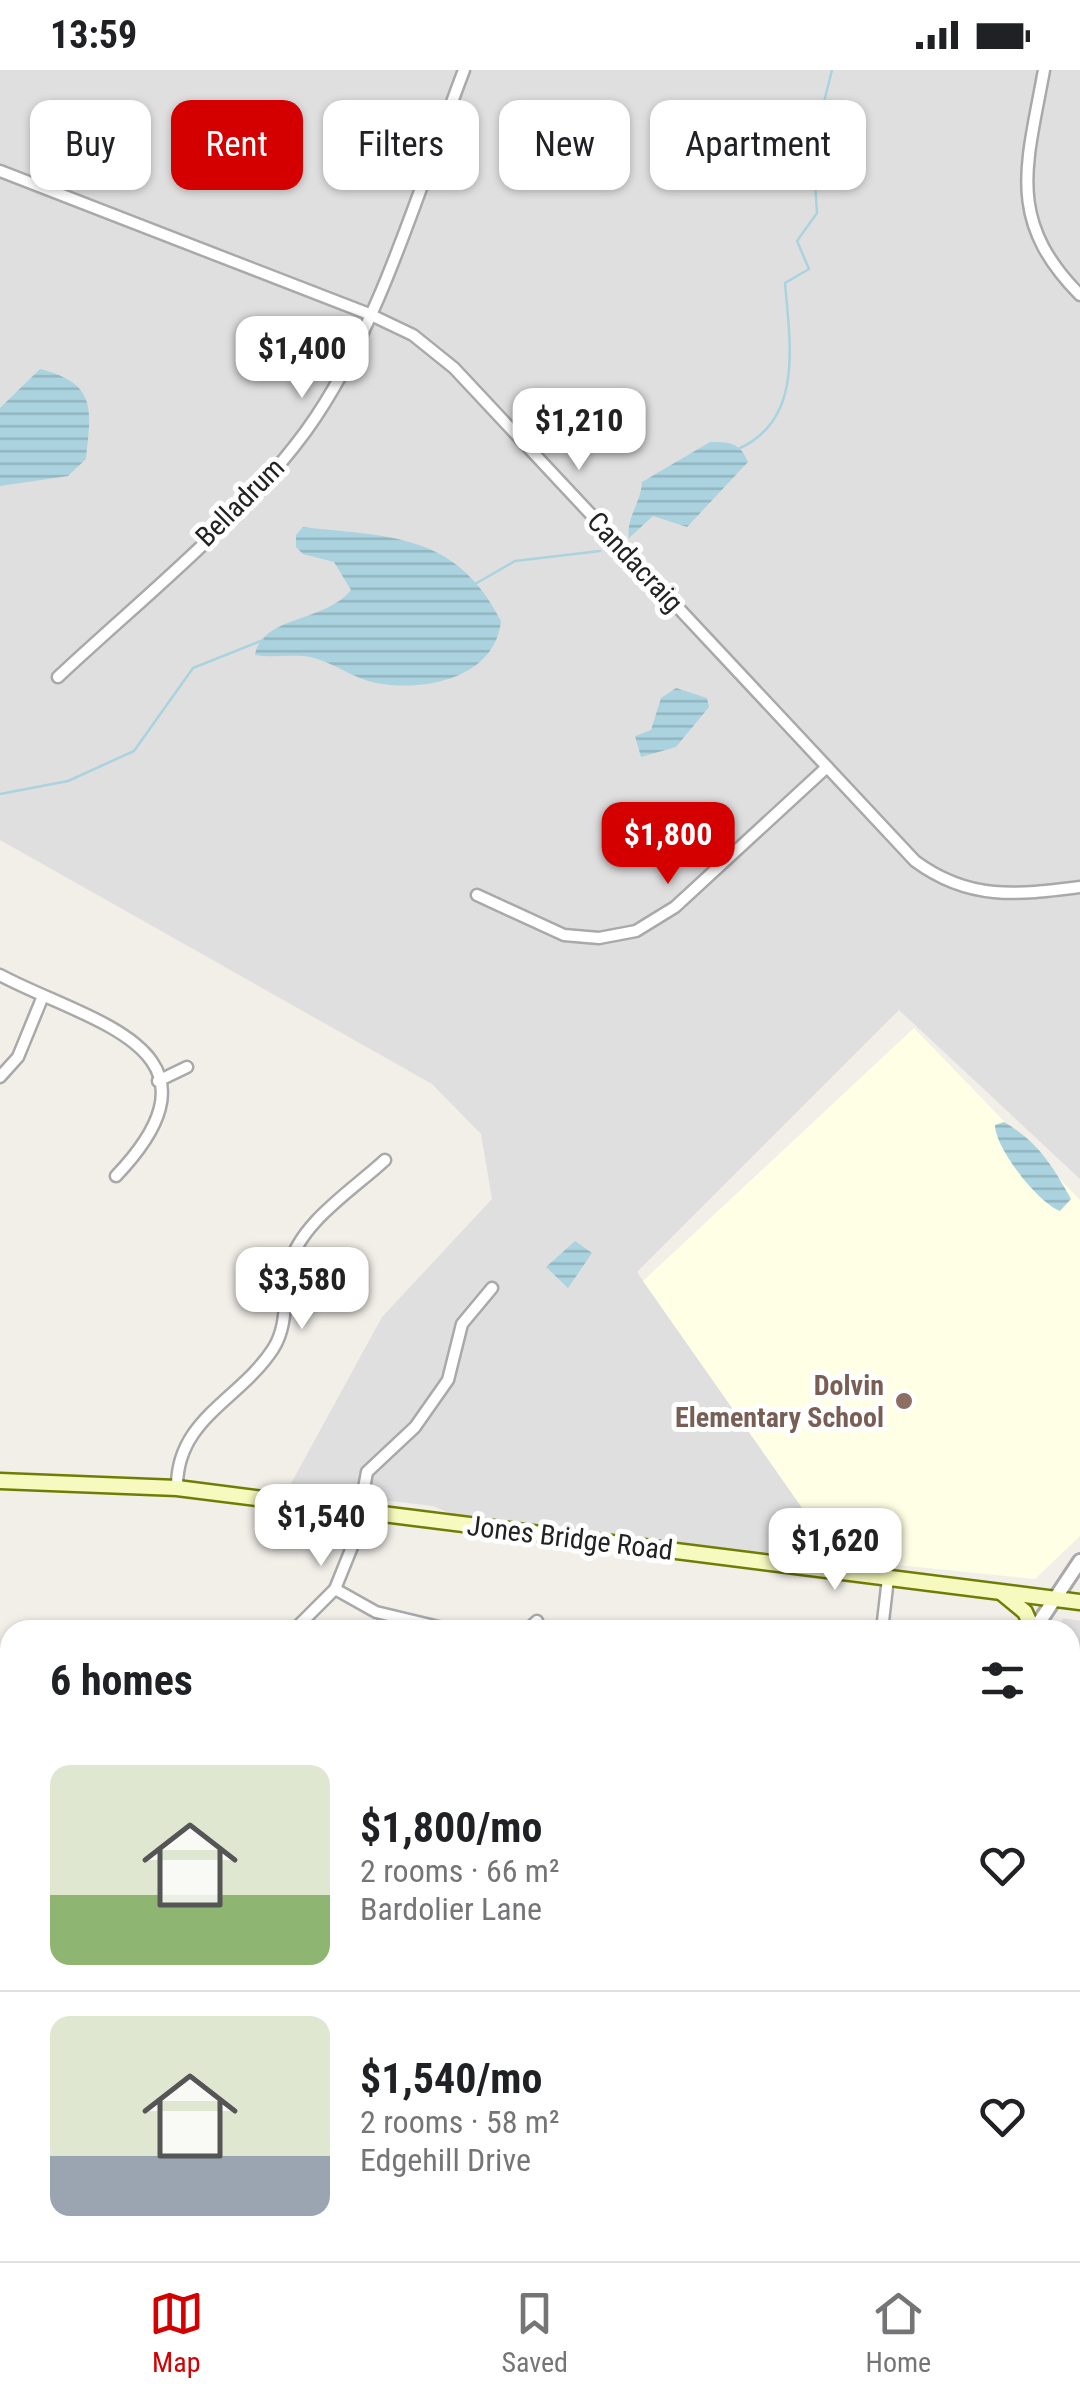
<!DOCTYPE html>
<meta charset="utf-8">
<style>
:root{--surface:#fff;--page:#f6f6f6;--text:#202124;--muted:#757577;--line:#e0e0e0;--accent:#d40000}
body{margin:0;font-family:"Roboto Condensed",sans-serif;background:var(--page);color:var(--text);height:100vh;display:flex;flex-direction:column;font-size:38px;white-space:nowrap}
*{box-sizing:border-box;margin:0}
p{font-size:32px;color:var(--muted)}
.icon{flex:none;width:55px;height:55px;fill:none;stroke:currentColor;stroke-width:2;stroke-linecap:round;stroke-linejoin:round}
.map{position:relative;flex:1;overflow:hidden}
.drawer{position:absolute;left:0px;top:1550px;width:1080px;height:642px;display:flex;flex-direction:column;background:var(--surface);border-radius:30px 30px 0 0;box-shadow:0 2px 8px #0004}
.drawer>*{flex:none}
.top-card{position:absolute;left:30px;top:30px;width:1020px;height:90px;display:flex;gap:20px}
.price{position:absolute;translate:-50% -85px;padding:0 22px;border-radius:20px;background:#fff;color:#222;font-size:32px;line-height:65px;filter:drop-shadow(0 2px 5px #0008)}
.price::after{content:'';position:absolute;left:50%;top:60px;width:30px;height:22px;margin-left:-15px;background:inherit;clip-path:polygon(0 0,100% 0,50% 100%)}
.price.active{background:var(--accent);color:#fff}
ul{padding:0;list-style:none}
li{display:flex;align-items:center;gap:30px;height:250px;padding:0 50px}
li+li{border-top:2px solid var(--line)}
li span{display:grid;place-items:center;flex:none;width:280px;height:200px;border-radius:20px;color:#555}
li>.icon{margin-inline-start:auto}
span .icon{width:120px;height:120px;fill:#fffc;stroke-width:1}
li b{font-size:42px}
h2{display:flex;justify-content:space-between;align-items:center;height:120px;padding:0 50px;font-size:42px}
.pill{padding:0 35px;border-radius:20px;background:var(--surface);box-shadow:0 2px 8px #0004;font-size:35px;line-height:90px}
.pill.active{background:var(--accent);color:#fff}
.status{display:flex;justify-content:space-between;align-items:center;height:70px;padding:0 50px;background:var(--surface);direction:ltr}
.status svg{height:28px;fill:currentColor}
.tab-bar{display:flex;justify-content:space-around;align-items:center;height:140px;border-top:2px solid var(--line);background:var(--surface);font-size:28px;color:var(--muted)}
.tab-bar a{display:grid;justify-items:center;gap:5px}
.tab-bar .active{color:var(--accent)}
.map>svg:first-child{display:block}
</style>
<div class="status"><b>13:59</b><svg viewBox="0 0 49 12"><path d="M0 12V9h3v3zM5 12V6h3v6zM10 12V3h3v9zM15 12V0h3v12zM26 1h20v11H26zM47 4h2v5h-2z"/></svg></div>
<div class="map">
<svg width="1080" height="2191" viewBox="0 0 1080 2191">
<defs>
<pattern id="forest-crowns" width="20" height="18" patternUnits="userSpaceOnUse" patternTransform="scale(2.5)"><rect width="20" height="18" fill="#add19e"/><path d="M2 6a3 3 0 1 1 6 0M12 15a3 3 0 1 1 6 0" fill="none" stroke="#95b388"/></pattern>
<pattern id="water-rules" width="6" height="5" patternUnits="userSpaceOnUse" patternTransform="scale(2.5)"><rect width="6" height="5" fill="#aad3df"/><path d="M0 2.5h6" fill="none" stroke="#92b5bf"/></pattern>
</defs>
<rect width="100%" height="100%" fill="#f2efe9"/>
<g fill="#e0dfdf">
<path d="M0,0H1080V1109L899,940L637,1202L845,1499L497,1464L433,1436L288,1419L382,1247L492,1129L481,1064L432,1014L0,770Z"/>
<path d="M1064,1548L1080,1551V1735L1070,1724V1560H1056Z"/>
<path d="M1080,1953V2191H845L849,2182H1070V1962Z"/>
</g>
<path fill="#ffffe5" d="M914,958L1080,1130V1466L1035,1509L838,1489L643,1211Z"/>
<path fill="url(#forest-crowns)" d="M1080,1820V1941L1070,1950V1829Z"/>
<g fill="url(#water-rules)">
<path d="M40,299C96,313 92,338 86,389L68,406L0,416V338Z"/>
<path d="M710,372C729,372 740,372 748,392L687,457L653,446L629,468C626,447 641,433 642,412Z"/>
<path d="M303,457C389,467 456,462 501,551C495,609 423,622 376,613C352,608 333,592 310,587C291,584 273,588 255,585C263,545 324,553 351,520L334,492L303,484L296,477V465Z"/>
<path d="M676,618L707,628L709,637L676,677L641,687L635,666L651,660L661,628Z"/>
<path d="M1004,1052C1038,1072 1052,1095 1071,1129L1060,1141C1038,1133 995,1078 995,1055Z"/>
<path d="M575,1171L592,1183L568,1218L546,1197Z"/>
</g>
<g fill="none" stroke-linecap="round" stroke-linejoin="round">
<g stroke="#aad3df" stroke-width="2.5">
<path d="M738,379C804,350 790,273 785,213L809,199L797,171L817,143L815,112L837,69L824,32L832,0"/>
<path d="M475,514L515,491L600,481"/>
<path d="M0,724L68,711L134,681L193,598L263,570"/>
<path d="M1070,1912L1080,1915"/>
<path d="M100,2191L115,2182"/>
</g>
<g stroke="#a9a9a9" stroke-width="15">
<g id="minor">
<path d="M1044,0C1027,95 1005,149 1080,225"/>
<path d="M0,101L369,244L413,265L454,298L915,791C969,831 1017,825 1080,817"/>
<path d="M58,607C140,530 240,451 306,361C378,262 420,115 464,0"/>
<path d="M477,825L564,865L599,868L636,861L675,837L827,697"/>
<path d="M0,905C88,952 238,978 116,1106"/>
<path d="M0,1007L18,987L43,926"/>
<path d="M158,1011L187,997"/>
<path d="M177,1418C176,1349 240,1330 273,1279C289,1254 283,1225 289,1197C299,1153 354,1119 385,1090"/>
<path d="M335,1519L376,1542L451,1560"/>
<path d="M294,1560L335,1519L354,1472L367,1402L415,1357L448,1310L462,1254L492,1218"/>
<path d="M527,1560L537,1551"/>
<path d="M882,1560L888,1508"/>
<path d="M1071,1652L1080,1643"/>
<path d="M0,2048L10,2039"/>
<path d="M1070,2086L1080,2083"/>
<path d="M418,2182L457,2191"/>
<path d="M338,2191L377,2182"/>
<path d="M575,2191L599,2182"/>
<path d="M980,2191L983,2182"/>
</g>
</g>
<g stroke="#a9a9a9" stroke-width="18">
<g id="tertiary">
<path d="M1034,1560L1080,1491"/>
<path d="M19,2191L24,2182"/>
</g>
</g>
<g stroke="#707d05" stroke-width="19">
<g id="secondary">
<path d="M0,1411L177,1418L1080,1532"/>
<path d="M1002,1523L1025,1542L1033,1560"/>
</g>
</g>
<use href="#minor" stroke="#fff" stroke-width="10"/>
<use href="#tertiary" stroke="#fff" stroke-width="12"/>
<use href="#secondary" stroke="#f7fabf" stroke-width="14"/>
</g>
<circle fill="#8d6e63" stroke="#fff" stroke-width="4" cx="904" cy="1331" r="10"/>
<g text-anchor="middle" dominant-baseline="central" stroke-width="10" stroke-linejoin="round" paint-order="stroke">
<g font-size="28" fill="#222" stroke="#fff">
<text transform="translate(240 432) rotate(-45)">Belladrum</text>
<text transform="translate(635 492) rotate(47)">Candacraig</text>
<text transform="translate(570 1468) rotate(7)">Jones Bridge Road</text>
</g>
<g font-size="28" font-weight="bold" fill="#785e54" stroke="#fff" text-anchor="end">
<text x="884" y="1315">Dolvin<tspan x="884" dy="32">Elementary School</tspan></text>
</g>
</g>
</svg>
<b class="price" style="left:302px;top:331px">$1,400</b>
<b class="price" style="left:579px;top:403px">$1,210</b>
<b class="price active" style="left:668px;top:817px">$1,800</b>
<b class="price" style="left:302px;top:1262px">$3,580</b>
<b class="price" style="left:321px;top:1499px">$1,540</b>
<b class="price" style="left:835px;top:1523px">$1,620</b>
<div class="top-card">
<a class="pill">Buy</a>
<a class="pill active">Rent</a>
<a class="pill">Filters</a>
<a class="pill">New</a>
<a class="pill">Apartment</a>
</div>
<section class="drawer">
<h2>6 homes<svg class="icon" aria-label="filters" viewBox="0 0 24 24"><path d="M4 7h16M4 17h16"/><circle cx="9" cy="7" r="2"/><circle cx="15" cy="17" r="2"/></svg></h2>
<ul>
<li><span style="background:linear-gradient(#dfe7d0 65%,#8fb573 0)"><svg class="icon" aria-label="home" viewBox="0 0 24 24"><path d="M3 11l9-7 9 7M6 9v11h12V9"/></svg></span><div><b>$1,800/mo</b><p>2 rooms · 66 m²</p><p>Bardolier Lane</p></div><svg class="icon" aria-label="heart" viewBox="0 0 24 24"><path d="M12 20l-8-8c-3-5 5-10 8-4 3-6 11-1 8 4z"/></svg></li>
<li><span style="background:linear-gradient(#dfe7d0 70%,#9aa5b1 0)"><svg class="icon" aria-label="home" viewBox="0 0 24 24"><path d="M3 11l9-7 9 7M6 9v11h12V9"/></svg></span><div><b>$1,540/mo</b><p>2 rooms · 58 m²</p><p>Edgehill Drive</p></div><svg class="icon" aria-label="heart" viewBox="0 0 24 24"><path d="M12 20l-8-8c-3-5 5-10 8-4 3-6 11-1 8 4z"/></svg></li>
</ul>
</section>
</div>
<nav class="tab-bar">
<a class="active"><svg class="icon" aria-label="map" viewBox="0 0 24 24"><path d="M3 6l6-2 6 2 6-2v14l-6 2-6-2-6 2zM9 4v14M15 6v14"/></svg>Map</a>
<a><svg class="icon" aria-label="saved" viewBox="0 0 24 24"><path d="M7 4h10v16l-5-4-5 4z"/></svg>Saved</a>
<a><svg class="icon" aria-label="home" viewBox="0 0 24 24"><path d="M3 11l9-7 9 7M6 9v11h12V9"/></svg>Home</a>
</nav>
